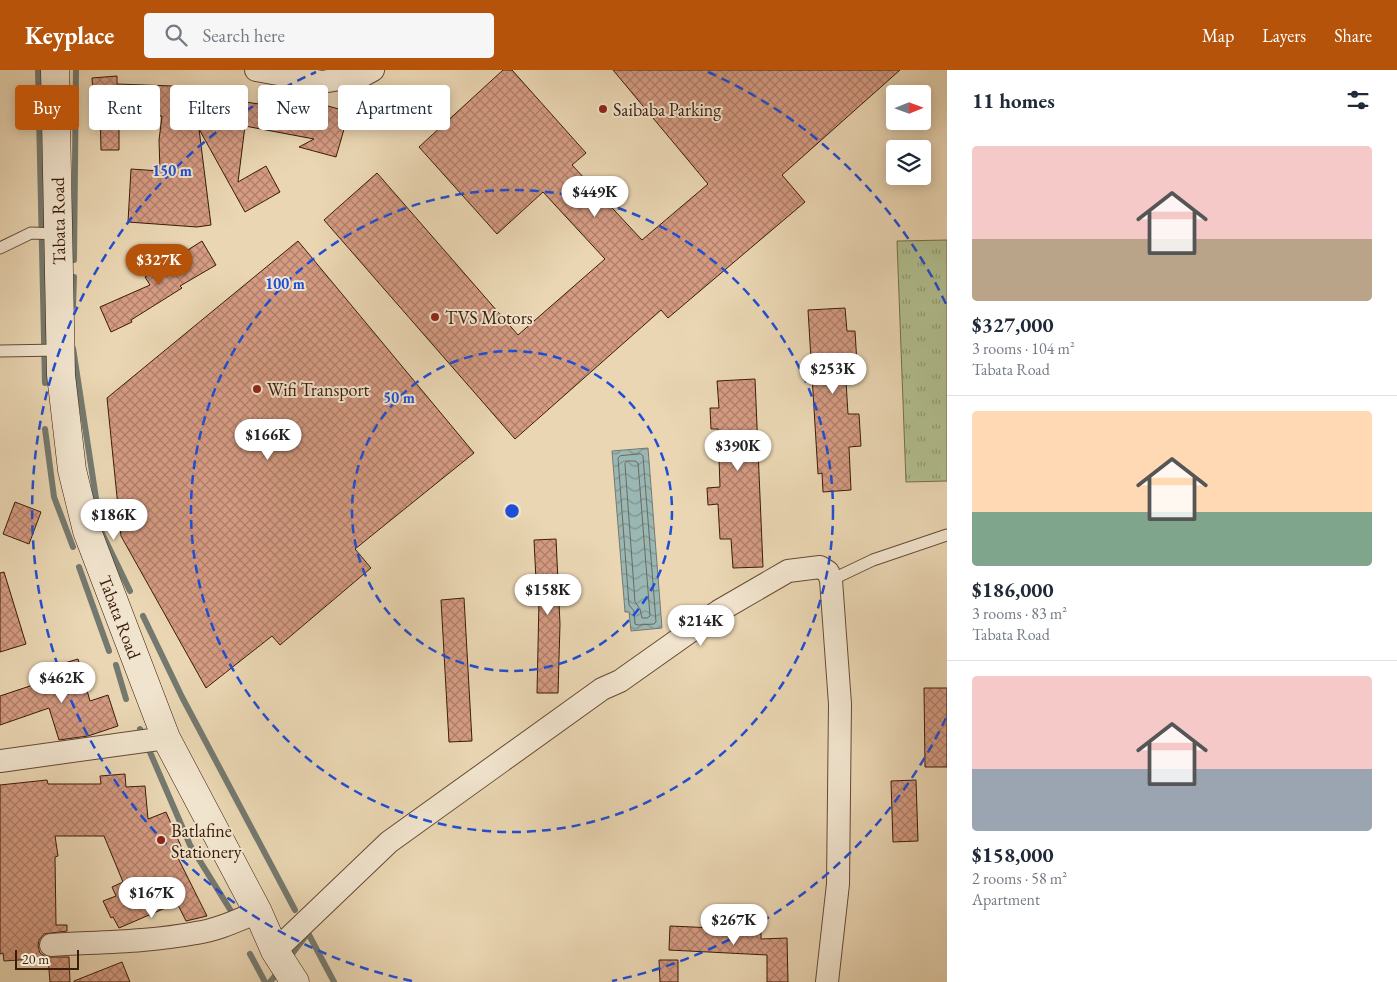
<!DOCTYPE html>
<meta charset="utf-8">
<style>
:root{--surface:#fff;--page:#f6f6f7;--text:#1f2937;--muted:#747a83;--line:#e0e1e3;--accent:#b45309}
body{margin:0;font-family:"EB Garamond",serif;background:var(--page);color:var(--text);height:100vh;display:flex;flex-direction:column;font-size:19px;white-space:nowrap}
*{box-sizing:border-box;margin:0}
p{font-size:16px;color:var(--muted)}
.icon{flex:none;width:28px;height:28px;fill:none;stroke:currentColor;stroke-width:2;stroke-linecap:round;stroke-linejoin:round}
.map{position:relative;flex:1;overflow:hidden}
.panel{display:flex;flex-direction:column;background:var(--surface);width:450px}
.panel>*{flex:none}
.top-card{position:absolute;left:15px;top:15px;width:475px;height:45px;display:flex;gap:10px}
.needle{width:32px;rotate:89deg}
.buttons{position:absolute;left:886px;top:15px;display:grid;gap:10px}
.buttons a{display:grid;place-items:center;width:45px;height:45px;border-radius:5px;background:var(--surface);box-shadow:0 2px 12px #0003;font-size:25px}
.scale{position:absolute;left:15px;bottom:12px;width:64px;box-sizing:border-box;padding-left:5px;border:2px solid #3a1c08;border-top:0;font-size:14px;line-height:18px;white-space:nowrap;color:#3a1c08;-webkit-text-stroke:4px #f1e4ce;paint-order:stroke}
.price{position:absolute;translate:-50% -42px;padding:0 11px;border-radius:18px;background:#fff;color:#222;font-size:16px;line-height:32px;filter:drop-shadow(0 1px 2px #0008)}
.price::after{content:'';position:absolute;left:50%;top:30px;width:15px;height:11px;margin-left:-8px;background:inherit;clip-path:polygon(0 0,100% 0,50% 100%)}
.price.selected{background:var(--accent);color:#fff}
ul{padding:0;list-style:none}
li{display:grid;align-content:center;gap:10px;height:265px;padding:0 25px}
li+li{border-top:1px solid var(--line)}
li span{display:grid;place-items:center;height:155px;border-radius:5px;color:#555}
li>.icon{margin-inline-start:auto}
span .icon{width:90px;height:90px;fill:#fffc;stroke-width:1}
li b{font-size:21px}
h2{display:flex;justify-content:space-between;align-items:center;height:60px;padding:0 25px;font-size:21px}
.pill{padding:0 18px;border-radius:5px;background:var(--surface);box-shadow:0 2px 12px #0003;font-size:18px;line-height:45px}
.pill.selected{background:var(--accent);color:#fff}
header{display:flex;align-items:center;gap:30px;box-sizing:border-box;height:70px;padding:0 25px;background:var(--accent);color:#fff}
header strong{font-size:24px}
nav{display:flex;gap:28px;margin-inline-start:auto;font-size:18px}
.search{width:350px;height:45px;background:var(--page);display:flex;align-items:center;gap:12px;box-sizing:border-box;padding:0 18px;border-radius:5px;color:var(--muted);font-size:19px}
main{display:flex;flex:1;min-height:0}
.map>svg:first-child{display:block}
</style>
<header>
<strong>Keyplace</strong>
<div class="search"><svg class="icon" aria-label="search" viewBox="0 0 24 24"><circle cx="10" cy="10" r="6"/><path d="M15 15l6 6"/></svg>Search here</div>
<nav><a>Map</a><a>Layers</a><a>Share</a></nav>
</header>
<main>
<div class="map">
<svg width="947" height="912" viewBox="0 0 947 912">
<defs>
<pattern id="park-tufts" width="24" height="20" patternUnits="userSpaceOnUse" patternTransform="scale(1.25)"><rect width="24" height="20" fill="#b2bf90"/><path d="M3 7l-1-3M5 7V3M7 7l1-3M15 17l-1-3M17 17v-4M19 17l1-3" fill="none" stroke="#929a74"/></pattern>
<pattern id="water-waves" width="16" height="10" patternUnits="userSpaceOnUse" patternTransform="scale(1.25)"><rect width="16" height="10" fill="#9ab7b4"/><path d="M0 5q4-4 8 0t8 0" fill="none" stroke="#7f9490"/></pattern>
<pattern id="building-cross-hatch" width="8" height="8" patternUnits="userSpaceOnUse" patternTransform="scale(1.25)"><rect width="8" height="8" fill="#d59b83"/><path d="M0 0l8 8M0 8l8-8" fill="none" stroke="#ae7e69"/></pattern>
</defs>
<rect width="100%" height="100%" fill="#ead6b3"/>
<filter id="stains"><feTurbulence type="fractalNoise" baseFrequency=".004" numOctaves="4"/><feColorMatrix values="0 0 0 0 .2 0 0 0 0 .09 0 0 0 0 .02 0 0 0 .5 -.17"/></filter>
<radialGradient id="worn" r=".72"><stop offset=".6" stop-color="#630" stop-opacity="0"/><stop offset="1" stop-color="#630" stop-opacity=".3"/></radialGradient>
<path fill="url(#park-tufts)" stroke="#766e4c" d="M947,170V411L906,412L897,171Z"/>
<path fill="url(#water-waves)" stroke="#74796f" d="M648,378L662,558L631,561L629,542H625L612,381Z"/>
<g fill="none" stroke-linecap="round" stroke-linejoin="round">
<g stroke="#6a6a5e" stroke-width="1">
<path d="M641,384L643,386L656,552L654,554L638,555L635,554L634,541L629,535L618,388L620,386Z"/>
<path d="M627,391H635L638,393L650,546L647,548H642L640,539L635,532L625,394Z"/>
</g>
<g stroke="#74796f" stroke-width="6">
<path d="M38,0L45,313"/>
<path d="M74,190L76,0"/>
<path d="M73,236L74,207"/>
<path d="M73,278L101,461L130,521"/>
<path d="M45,359L54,427L73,477"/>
<path d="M79,497L109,581"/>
<path d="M143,546L182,627L295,840"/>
<path d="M116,595L126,629"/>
<path d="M140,659L190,775L231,841"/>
<path d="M250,884L265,912"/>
<path d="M289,888L308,863L334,912"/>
<path d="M270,912L280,900"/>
</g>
</g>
<g fill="url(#building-cross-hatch)" stroke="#3a1c08">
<path d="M503,0H512L586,83L572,95L642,170L708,114L613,0H900L782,105L805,132L668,248L661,240L515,369L324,150L377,103L518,265L605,189L543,122L497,164L419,77Z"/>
<path d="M117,6V14L173,16L191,19L190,24L259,34L260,28L300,35V28L349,42L336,87L299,77L314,69L245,56L238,112L266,96L280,122L245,142L199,59L211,155L197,157L128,152L131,99L160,101L159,70L162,46L119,43V80H101L100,38H94L92,8Z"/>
<path d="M202,171L216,195L180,216L182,218L131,250L132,252L111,262L100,237L150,215L145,207Z"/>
<path d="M298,171L474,383L355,479L371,498L280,575L272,566L206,618L121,466L107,328Z"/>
<path d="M845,238L847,261H855L858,310L846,311L848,344H859L861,376L849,377L851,420L823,422L822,403L818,404L808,240Z"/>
<path d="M755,309L763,497L733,498L731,469H720L718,434L708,435L707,418L720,417L718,359H711L710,338H719L717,311Z"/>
<path d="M15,432L41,442L29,474L3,464Z"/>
<path d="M556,469L560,554L558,623H537L539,530H537L534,470Z"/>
<path d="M4,502L26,574L0,582V503Z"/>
<path d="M464,528L472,671L449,672L441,530Z"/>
<path d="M78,589L90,631L108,625L118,656L88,666L59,670L49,638L0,655V626L60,606L58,595Z"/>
<path d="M924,618H947V697H925Z"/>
<path d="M125,704L126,717L145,716L148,749L166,742L184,783L177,786L207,846L186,851L177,833L119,858L113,847L111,848L103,831L116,826L112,817L123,812L104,766H55L58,786L55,787L56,855H67V861L44,864L39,870L38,876L40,883L46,887H69L70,912H50L48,888L4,891L3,883L0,884V715L47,710L48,714H101L100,706Z"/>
<path d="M916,710L918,771L893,772L891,711Z"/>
<path d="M670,856L761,860V869L787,868L788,912H767V885L669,880Z"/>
<path d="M659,890H678V912H660Z"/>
<path d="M122,892L130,912H74V911Z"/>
</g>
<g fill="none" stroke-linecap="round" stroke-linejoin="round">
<g stroke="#664a33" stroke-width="13">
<g id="service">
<path d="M0,178L31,163L58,164"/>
<path d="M0,281L61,280"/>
<path d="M831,510L873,490L947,465"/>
</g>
</g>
<g stroke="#664a33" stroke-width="24">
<g id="minor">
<path d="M256,0L322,12L364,5L373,0"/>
<path d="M0,691L166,668"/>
<path d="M51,875C99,872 149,872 196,863C218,860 238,850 258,842"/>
<path d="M275,881L389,772L602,619L620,611L719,541L788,501L820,497L828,502L831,510L840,634L838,814L827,912"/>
</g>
</g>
<g stroke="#3a1c08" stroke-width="29">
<path id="secondary" d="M55,0L61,305L72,400L87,461L166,668L258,842L275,881L295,912"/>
</g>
<use href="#service" stroke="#f1e4ce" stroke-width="11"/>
<use href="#minor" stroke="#f1e4ce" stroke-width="22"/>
<use href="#secondary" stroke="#f1e4ce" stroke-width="28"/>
</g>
<g fill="none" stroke="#1d4ed8" stroke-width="2.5" stroke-dasharray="9 6">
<circle cx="512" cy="441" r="160"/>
<circle cx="512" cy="441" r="321"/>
<path d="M946 648A481 481 0 0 1 612 911M412 911A481 481 0 0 1 316 2M708 2A481 481 0 0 1 946 234"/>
</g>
<g fill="#8f2418" stroke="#f1e4ce" stroke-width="2">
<circle cx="603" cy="39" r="5"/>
<circle cx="435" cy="247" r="5"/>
<circle cx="257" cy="319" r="5"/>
<circle cx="161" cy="770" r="5"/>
</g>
<g text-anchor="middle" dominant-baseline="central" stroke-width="4" stroke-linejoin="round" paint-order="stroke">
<g font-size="18" fill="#3a1c08" stroke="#f1e4ce" text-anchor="start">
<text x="613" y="39">Saibaba Parking</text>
<text x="445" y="247">TVS Motors</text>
<text x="267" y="319">Wifi Transport</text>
<text x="171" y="760">Batlafine<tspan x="171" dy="21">Stationery</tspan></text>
</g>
<g font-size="18" fill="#3a1c08" stroke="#f1e4ce">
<text transform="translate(58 151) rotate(-91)">Tabata Road</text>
<text transform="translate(120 547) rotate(69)">Tabata Road</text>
</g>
</g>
<circle cx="512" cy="441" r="8" fill="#1d4ed8" stroke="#f1e4ce" stroke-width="2.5"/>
<g font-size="15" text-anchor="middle" font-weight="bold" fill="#1d4ed8" stroke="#f1e4ce" stroke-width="4" stroke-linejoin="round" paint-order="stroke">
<text x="172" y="106">150 m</text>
<text x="285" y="219">100 m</text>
<text x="399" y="333">50 m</text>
</g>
<rect width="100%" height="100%" filter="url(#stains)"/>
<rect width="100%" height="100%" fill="url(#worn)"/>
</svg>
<div class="buttons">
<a><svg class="needle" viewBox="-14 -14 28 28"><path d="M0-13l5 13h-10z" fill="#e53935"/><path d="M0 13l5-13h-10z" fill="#747a83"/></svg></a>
<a><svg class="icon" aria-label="layers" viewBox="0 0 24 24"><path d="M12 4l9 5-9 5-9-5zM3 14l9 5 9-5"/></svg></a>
</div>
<div class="scale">20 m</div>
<b class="price" style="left:595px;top:148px">$449K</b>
<b class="price selected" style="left:159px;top:216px">$327K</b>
<b class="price" style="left:833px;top:325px">$253K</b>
<b class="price" style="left:268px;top:391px">$166K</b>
<b class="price" style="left:738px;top:402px">$390K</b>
<b class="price" style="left:114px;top:471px">$186K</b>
<b class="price" style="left:548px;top:546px">$158K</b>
<b class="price" style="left:701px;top:577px">$214K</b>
<b class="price" style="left:62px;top:634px">$462K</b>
<b class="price" style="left:152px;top:849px">$167K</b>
<b class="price" style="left:734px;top:876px">$267K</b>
<div class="top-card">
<a class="pill selected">Buy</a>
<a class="pill">Rent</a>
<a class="pill">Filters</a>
<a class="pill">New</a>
<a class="pill">Apartment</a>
</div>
</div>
<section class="panel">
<h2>11 homes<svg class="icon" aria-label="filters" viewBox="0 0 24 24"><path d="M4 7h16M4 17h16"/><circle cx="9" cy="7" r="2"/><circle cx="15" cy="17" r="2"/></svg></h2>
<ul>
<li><span style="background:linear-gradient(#f6c9c9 60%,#b9a48a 0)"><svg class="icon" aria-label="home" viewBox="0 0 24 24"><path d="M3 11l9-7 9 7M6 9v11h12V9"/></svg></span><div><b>$327,000</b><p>3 rooms · 104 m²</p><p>Tabata Road</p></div></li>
<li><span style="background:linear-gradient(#ffd9b3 65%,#7fa58c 0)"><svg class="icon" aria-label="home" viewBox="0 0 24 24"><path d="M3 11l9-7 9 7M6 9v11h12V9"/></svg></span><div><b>$186,000</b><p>3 rooms · 83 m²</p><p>Tabata Road</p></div></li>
<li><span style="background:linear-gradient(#f6c9c9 60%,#9aa5b1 0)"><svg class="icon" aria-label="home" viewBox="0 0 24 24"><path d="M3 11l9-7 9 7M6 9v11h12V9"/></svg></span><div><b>$158,000</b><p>2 rooms · 58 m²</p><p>Apartment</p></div></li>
</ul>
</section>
</main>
